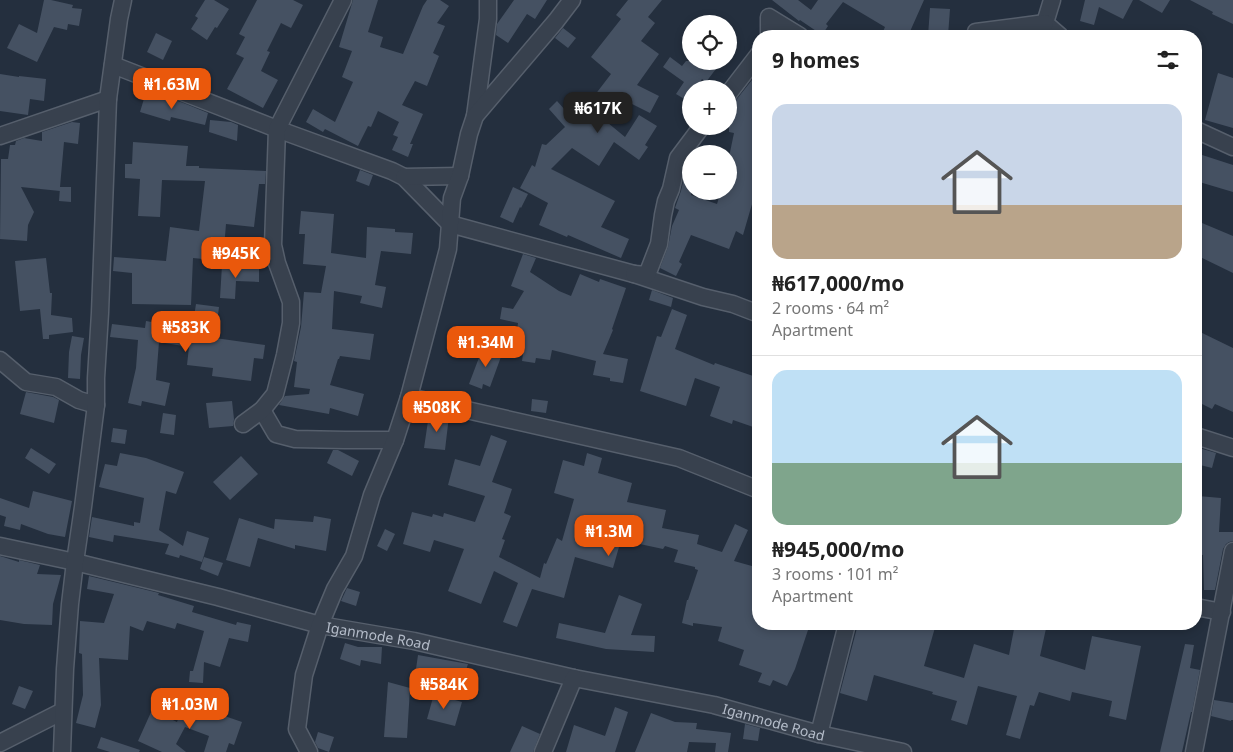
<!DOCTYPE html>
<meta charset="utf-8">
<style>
:root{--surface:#fff;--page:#f2f2f2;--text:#222;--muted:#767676;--line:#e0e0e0;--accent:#ea580c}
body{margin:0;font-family:"Noto Sans",sans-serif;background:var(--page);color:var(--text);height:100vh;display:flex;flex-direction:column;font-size:19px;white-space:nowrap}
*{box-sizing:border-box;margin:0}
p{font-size:16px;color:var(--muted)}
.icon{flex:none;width:28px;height:28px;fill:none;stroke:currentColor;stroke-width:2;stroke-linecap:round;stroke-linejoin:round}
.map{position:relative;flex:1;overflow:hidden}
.details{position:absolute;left:752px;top:30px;width:450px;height:600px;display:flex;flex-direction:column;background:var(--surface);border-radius:20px;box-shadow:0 2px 8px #0003}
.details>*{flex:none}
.tools{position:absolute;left:682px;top:15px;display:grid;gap:10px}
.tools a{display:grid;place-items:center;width:55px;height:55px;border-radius:50%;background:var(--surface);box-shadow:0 2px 8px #0003;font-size:25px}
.price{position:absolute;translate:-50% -42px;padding:0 11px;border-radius:10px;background:var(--accent);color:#fff;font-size:16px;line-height:32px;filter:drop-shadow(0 1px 2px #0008)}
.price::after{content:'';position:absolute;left:50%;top:30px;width:15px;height:11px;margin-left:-8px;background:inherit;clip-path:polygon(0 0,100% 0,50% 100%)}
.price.selected{background:#222;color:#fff}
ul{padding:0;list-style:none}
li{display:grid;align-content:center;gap:10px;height:265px;padding:0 20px}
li+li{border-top:1px solid var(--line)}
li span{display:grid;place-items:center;height:155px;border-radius:15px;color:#555}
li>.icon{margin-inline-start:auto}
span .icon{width:90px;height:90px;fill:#fffc;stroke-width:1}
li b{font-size:21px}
h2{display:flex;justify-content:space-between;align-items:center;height:60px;padding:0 20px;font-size:21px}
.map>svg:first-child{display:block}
</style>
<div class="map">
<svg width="1233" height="752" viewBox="0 0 1233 752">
<rect width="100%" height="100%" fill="#242f3e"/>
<g fill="#455162">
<path d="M44,0H51L73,5L72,8L82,9L79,26L68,24L67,30L54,27L37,62L7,48L19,24L37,33Z"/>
<path d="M205,0H214L229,9L217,28L215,27L207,40L191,29L198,18L195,16Z"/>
<path d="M257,0H293L303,5L291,28L281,23L267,51L270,52L261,71L278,80L263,108L227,89L244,58L236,54L245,37L239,34Z"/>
<path d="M353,0H378L368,32L383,37L380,47L403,54L423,6L427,0H440L449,6L437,23L445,26L433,53L439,56L427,86L415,81L402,105L423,114L410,144H413L408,157L392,150L398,137L393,135L399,122L378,111L371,127L368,126L358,146L325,129L323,132L306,122L313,109L335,122L353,82L342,77L352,51L339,47Z"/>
<path d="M514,0H547L535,19L527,14L508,43L496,35L497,24Z"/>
<path d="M628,0H662L648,17L655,23L641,41L659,54L637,85L659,96L650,113L618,97L602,118L625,137L639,115L657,126L645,145L648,147L639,160L614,142L599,166L572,148L551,169L615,201L601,227L629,239L621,258L568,235L567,237L539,225L548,203L520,188L532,165L535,167L542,144L546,145L565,127L549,109L557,101L575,121L611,74L591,57L621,19L616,15Z"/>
<path d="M772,0H798L811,10L818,0H924L908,36H881L885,27L843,2L826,24L828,26L822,35L800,20L799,21Z"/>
<path d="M1085,0H1133L1123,19L1099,7L1094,25L1080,21Z"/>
<path d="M1139,0H1170L1162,13Z"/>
<path d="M1190,0H1233V24L1212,14L1213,12Z"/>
<path d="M930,8L950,9L948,36H928Z"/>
<path d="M563,28L576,38L568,48L555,38Z"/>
<path d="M156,33L172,41L163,60L147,52Z"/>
<path d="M670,57L682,66L686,61H722L706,82L702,79L696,89H691V103L676,94L684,82L663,67Z"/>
<path d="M759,71V180L743,235L736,231L729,249L691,235L679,262L682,264L676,276L660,268L668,247L672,226L679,210L675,208L681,191L686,169L691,170V195L717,204L721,191H729V157L734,133L729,132V103L733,102L737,99Z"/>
<path d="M1218,73L1233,78V128L1205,120Z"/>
<path d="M0,74L19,77V76L46,79L44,101L30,99L28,115L0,111Z"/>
<path d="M146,92L181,102L208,113L205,125L171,117L170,121L140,112Z"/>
<path d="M210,120L231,122L238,125L237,141L209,132Z"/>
<path d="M72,122L80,123L78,144L64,142L60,187H71V202L59,201L60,188V191L21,187L34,212L28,225L27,241L0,239L1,159H8L10,145H15L16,141L24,138L42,141V132Z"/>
<path d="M133,142L188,146L186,166H199V168L266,171L265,184H259L254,227L226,224L223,261L193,258L191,305L132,304V273L113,271L114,257L166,261L170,227L199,231L205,181L162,180L160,217L138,216L140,179L125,178V164H132Z"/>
<path d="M1196,153L1233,165V192L1196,181Z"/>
<path d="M360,170L373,175L369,186L356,181Z"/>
<path d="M513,187L528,194L521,208L520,207L513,223L500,217Z"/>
<path d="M301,211L334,214L331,253L366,258L367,227L395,229V232L413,233L411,254L381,251L375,285L386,287L382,308L360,303L362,296L334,291L332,329L374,334L370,360L340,356L339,359H338L330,385L364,394L358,416L330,408L329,414L279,405L285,396L309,394L310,389L294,387L297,362L294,361L301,327L304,292L321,293L326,266L303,264L305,234H299Z"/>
<path d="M1202,223L1233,236V273L1196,255V236Z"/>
<path d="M523,254L536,258L530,272L559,291L571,296L580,274L599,282L600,279L626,288L612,329L613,330L603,354L628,359L623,383L610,381V378L593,375L596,361L552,350L550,360L536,358L535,363L522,361L523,354L514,352L518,323L500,319L502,307L513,309L524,291L511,286Z"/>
<path d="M46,258L50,293H52L51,315L72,318L73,332L49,335V339H43L40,309L20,311L15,261Z"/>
<path d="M222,265L259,267V282L236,281L235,299L220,298Z"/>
<path d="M652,290L673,298L671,307L649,300Z"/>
<path d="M196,304L219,307L215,338L265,345L263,359L254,358L251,381L212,376L213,368L187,365L189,347L159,342L156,380L170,383L165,406L142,401L141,406L128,403L136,368L138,340L110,337L112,324L145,328L146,321L192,329Z"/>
<path d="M672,309L687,315L675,349L714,365L715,363L759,378V429L733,420L732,424L710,416L720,387L695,378L686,406L640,391L657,336L661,337Z"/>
<path d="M1196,330L1233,348V412L1215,404L1212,409L1196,401Z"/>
<path d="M72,336L84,338L81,355L80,379L68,378L69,352Z"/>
<path d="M483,347L502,354L490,387L483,384L482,389L469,384Z"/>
<path d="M26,392L53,397L59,400L54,423L20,414Z"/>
<path d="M532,399L548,401L546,413L531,411Z"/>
<path d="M232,401L234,419L233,426L209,428L206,403Z"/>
<path d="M163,413L176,415L174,435L160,433Z"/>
<path d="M439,414L449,416L445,450L424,448L428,421L437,422Z"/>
<path d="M113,428L127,430L125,444L111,442Z"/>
<path d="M491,435L507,441L492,482L512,489L504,513L511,516L502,539L505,540L499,557L540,578L544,563L546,564L557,538L562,541L574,499L554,493L563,460L584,466L587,453L602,458L598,473L632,483L627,502L666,510L662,528L699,535L697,544L722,552L735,524L748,530L734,561L759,568V624H810L795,669L787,686L773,680L770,686L758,682L762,673L739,665L744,650L718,641L722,627L693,623V626L682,623L687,600H688L698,570L695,569V567L674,562L678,550L665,546L663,549L621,540L613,568L575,557L564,598L532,589L517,627L503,622L518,583L494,571L481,604L448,591L464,549L434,540L430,552L403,544L412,512L432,517L433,514L443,517L444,513L475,522L485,496L448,485L455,459L480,466Z"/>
<path d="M1196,447L1216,453L1212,468L1196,464Z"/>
<path d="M31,448L56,464L49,474L25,458Z"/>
<path d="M333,450H338L359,461L352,476L327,463Z"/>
<path d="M120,453L146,458L184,472L176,494L166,491L159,530L183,546L187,531L209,538L202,562L180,555L179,558L165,554L169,544L114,535L113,542L89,537L92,517L134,526V522L140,523L144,498L99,487L105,464L117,466Z"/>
<path d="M241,456L258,474L230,500L213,482Z"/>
<path d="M33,491L72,501L65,537L48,534L21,524L20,530L4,526L6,517L0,515V498L29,508Z"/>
<path d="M1198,496L1221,498L1219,532H1233V541L1229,542L1226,544L1223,549L1215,590H1204L1203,555L1196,554V526Z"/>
<path d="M314,516L331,519L326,551L295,545V549L258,538L250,567L226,560L239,518L274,529L275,519L313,522Z"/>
<path d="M385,529L395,534L387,551L377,546Z"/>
<path d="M0,556L19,562V560L40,565L37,574L61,575L53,604L52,625L24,624L0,620Z"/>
<path d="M204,557L223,563L218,576L200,569Z"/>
<path d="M89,576L159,593L158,595L194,606L192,612L236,625L237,622L251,625L248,642L229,638L220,667L204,662L203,683L189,682L190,671H193L204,631L177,623L175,629L147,621L143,631L130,626L128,660L99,658L101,705L95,728L76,723L83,695L82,654L79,653L80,621L104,623L114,594L87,589Z"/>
<path d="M347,588L360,592L356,606L341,601Z"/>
<path d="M619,595L642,604L631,635L655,636L654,652L606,649L556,638L559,623L605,633Z"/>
<path d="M858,624H936L924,666L964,678L974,644L1009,655L1015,624H1047L1040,656L1085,670L1092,636L1141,646L1126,720L1109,716L1112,701L1072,692L1070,701L1039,692L1034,706L1030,705L1020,739L1006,735L1017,696L978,686L967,725L951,720L957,701L932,694L933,692L874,675L867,701L840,693Z"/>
<path d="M345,643L358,647H382L381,664L361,660L360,666L340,659Z"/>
<path d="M1185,644L1194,645L1190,668L1200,670L1192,712H1191L1182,752H1160Z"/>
<path d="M418,655L468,664L462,682L439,673L416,669Z"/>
<path d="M388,682L410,688L407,738L384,737Z"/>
<path d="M19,686L33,691L25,709L12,704Z"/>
<path d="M434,694L462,702L455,726L427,719Z"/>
<path d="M1214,700L1233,703V720H1231V721L1211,716Z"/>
<path d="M184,702L242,722L234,745L229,743L226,752H204L209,736L185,727L176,744L186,752H162L138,741L152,710L177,722Z"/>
<path d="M615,707L628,712L615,752H566L574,725L605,736Z"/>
<path d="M651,713L675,722L697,723L696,729L731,733L728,752H715L716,743L689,742L687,752H635Z"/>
<path d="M745,724L760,728L758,741L743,739Z"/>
<path d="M522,726L540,734L533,752H510Z"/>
<path d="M318,732L334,737L329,752L318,748L315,742Z"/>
<path d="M101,737L140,750L139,752H110L97,748Z"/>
</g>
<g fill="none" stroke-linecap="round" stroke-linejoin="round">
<g stroke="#565f6c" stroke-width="19">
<g id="minor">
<path d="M1045,23L1052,0"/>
<path d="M1045,23L1060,36"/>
<path d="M769,36V17L800,36"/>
<path d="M975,36L976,32L1045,23"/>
<path d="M113,65L277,129L392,171L404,177L450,224L634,274L703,297L733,304L759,314"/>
<path d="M729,93L759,54"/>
<path d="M475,116L488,19V0"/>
<path d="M1196,130L1233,147"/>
<path d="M0,136L108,99"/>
<path d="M404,177L460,176"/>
<path d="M634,274L647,275L659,244L663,215L666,201L671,189L678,158L702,126"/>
<path d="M0,360L26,382L56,387L79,400L96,405"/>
<path d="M409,397L679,458L759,490"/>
<path d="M262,410L276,434L295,439L345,440H395"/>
<path d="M243,424L262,410L275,394L285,355L291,323V302L277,263L273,245L277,129L343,0"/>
<path d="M1196,436L1233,448"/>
<path id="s1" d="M0,546L75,562L218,597L320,625L414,641L574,678L714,705L819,734L903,752"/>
<path d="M1196,607L1222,612"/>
<path d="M819,734L847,624"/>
<path d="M0,743L63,711"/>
<path d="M62,752L65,669L70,604L75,562L83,507L96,405V378L100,313L108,99L119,19L123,0"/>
<path d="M309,752L297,729L304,675L320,625L335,589L354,556L372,495L395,440L409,397L448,249L452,198L460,176L469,134L475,116L556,21L572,0"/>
<path d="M543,752L574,678"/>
<path d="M1194,752L1233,551"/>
</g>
</g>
<use href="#minor" stroke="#38414e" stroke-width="16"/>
</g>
<g text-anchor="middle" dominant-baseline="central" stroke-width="4.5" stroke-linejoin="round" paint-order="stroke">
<g font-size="14" fill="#b4bcc9" stroke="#1d2633">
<text stroke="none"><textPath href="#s1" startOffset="389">Iganmode Road</textPath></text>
<text stroke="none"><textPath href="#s1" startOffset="794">Iganmode Road</textPath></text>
</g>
</g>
</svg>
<div class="tools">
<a><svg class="icon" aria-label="locate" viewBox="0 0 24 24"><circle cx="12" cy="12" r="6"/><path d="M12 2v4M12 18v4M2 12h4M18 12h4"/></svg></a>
<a>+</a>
<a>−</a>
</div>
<b class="price" style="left:172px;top:110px">₦1.63M</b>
<b class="price selected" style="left:598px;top:134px">₦617K</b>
<b class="price" style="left:236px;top:279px">₦945K</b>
<b class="price" style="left:186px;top:353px">₦583K</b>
<b class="price" style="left:486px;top:368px">₦1.34M</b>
<b class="price" style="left:437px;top:433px">₦508K</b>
<b class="price" style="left:609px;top:557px">₦1.3M</b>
<b class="price" style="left:444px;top:710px">₦584K</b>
<b class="price" style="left:190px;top:730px">₦1.03M</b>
<section class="details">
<h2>9 homes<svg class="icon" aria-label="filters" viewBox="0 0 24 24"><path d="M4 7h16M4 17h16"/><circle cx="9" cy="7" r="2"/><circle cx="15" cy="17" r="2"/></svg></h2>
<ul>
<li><span style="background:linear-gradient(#c9d6e8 65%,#b9a48a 0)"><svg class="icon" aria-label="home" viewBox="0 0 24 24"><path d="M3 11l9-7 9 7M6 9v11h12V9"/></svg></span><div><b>₦617,000/mo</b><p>2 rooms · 64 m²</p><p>Apartment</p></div></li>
<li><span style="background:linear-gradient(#bfe0f5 60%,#7fa58c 0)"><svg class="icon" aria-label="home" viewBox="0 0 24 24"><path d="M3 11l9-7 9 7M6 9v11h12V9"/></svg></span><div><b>₦945,000/mo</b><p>3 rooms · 101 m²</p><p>Apartment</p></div></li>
</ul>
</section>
</div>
